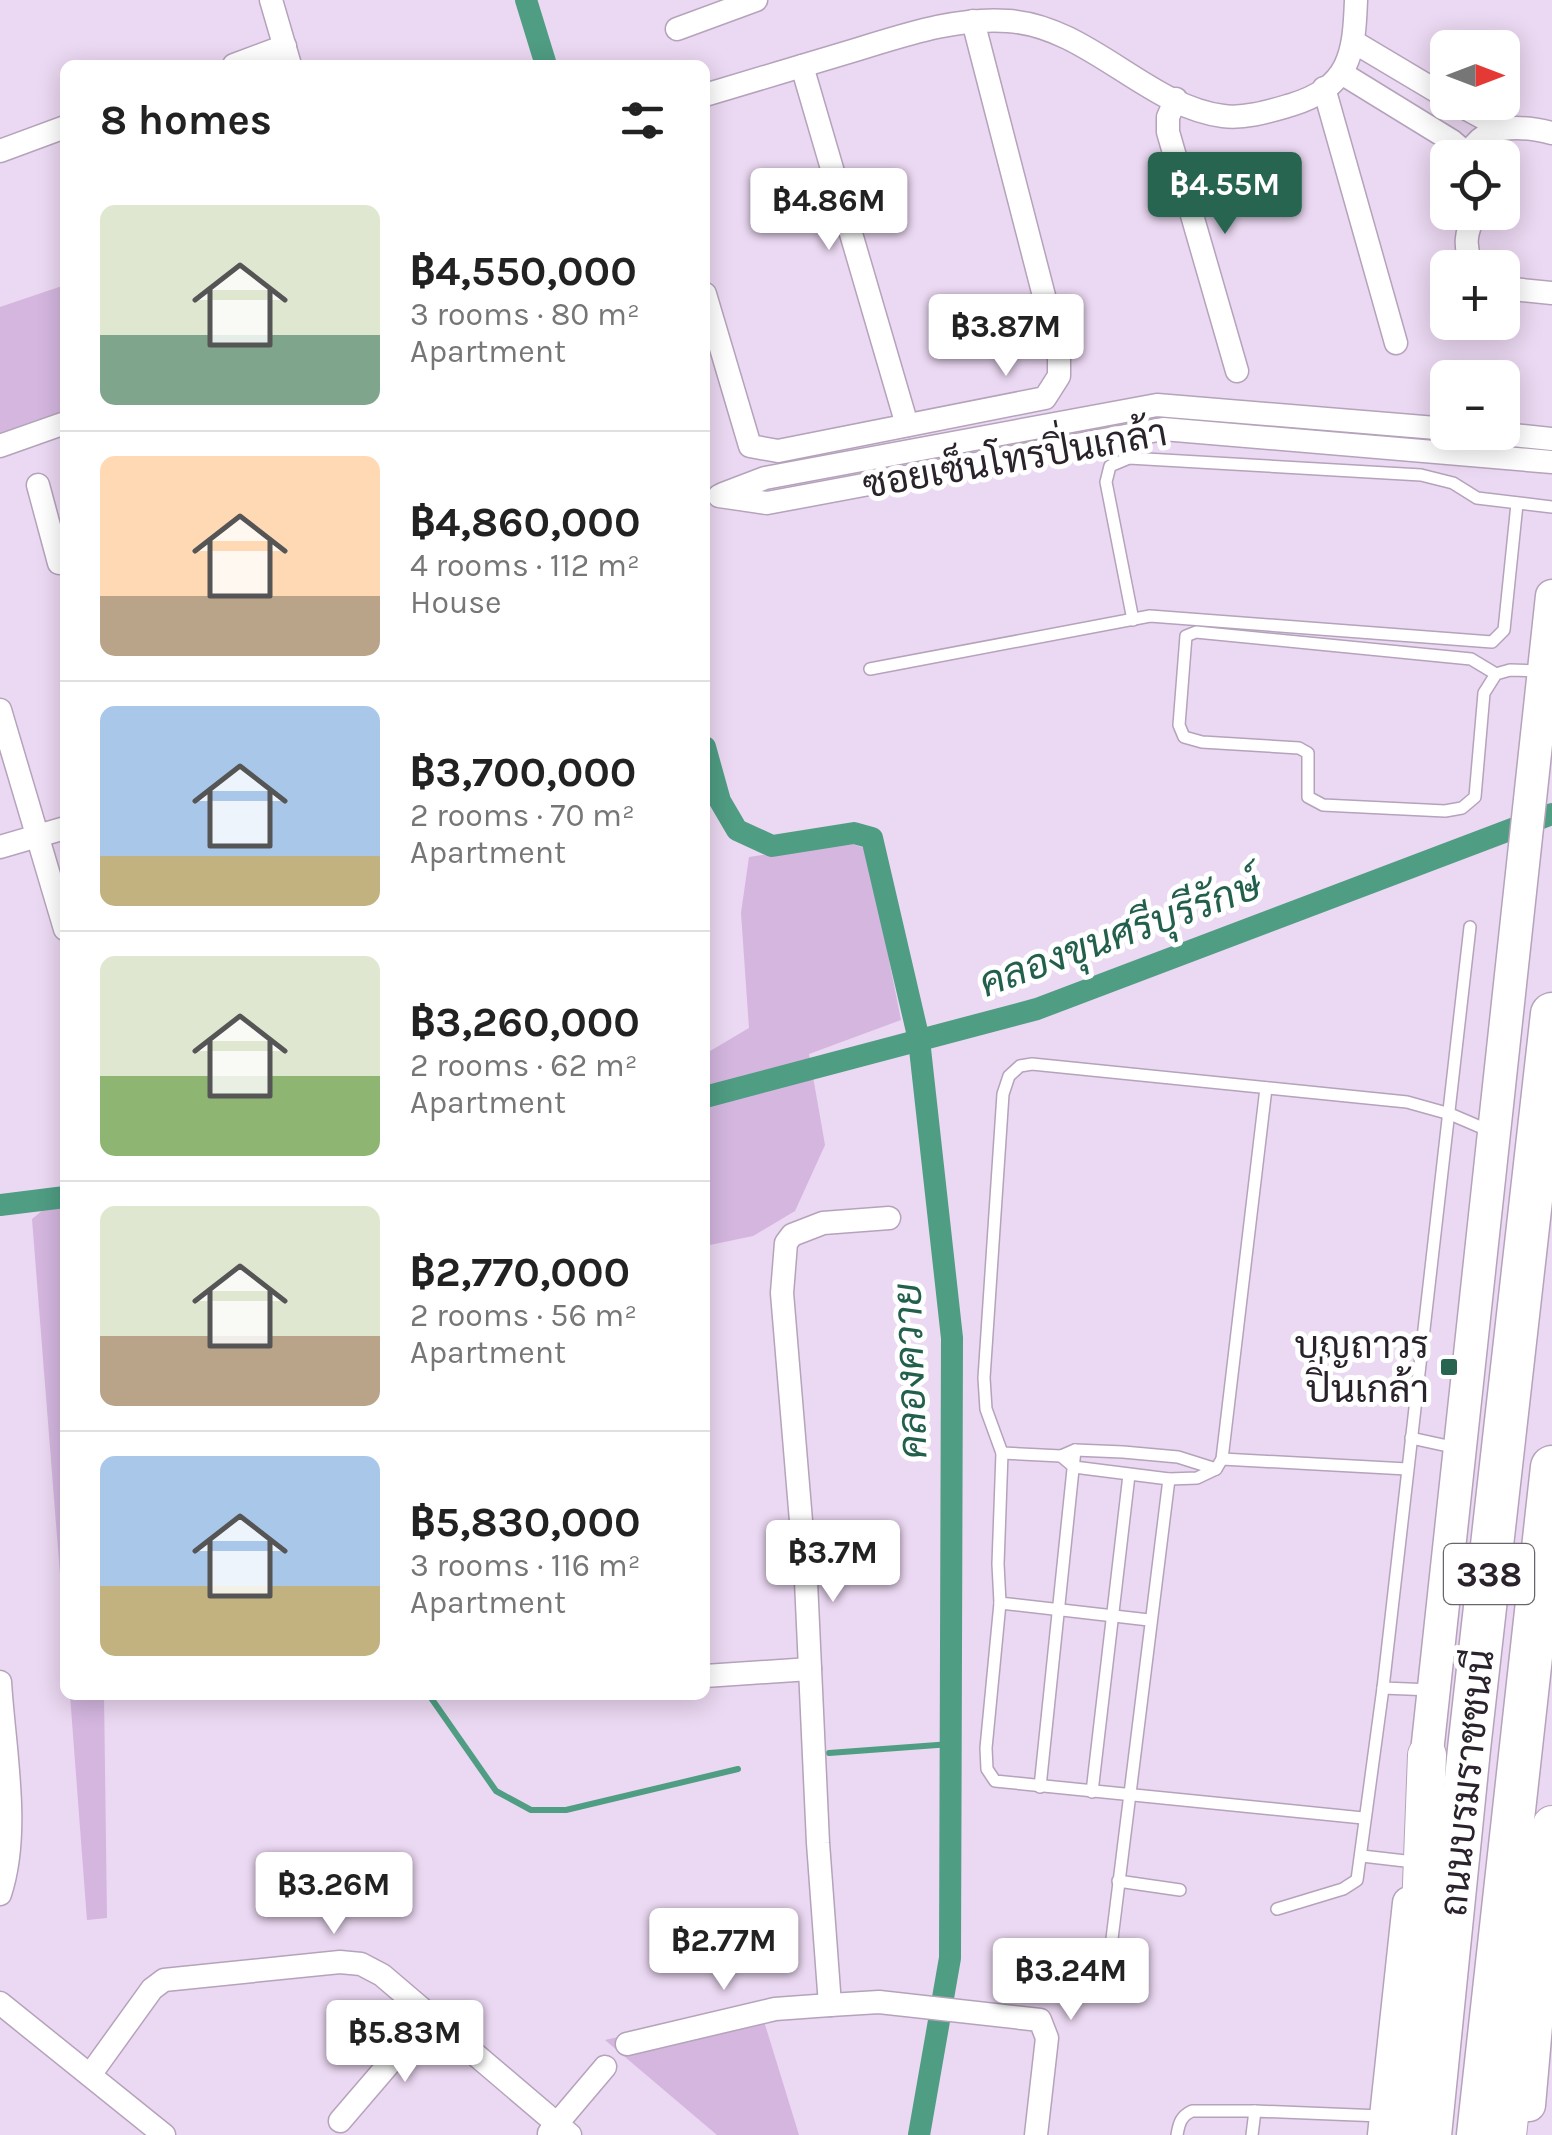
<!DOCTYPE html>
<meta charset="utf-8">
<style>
:root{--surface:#fff;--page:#f6f6f6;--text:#222;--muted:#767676;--line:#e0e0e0;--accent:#276551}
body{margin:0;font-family:Karla,Sarabun,sans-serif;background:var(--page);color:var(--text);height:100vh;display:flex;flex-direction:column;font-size:38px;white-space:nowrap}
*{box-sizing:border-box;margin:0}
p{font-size:32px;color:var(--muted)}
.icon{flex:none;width:55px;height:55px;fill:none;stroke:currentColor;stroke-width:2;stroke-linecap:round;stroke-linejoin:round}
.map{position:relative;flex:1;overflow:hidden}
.drawer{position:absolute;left:60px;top:60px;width:650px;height:1640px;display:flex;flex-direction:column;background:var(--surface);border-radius:15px;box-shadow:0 5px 25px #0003}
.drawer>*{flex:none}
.needle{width:65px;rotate:90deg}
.buttons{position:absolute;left:1430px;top:30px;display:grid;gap:20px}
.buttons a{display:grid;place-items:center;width:90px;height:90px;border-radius:15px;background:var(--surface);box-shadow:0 5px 25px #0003;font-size:50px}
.price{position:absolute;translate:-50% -85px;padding:0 22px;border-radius:10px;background:#fff;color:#222;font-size:32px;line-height:65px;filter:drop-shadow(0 2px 5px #0008)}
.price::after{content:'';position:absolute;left:50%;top:60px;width:30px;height:22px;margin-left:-15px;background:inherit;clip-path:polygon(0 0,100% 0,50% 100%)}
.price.current{background:var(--accent);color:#fff}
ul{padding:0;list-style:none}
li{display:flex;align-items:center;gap:30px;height:250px;padding:0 40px}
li+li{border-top:2px solid var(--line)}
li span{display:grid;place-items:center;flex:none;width:280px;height:200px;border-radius:15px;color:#555}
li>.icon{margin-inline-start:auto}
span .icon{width:120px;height:120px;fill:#fffc;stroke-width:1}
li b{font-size:42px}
h2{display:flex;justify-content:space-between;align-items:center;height:120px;padding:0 40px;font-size:42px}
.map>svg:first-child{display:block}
</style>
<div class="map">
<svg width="1552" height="2135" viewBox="0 0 1552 2135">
<rect width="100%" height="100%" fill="#ebd8f2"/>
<g fill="#d4b6df">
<path d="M65,285V415L0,438V307Z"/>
<path d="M847,842L867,849L901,1020L809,1054L825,1145L795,1211L753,1236L705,1246V1054L749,1028L741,913L749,857Z"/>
<path d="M65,1207V1638L32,1219L43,1210Z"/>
<path d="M70,1695H104L107,1918L87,1920Z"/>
<path d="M759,2005L799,2135H717L605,2040Z"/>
</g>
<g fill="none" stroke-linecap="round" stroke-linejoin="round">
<g stroke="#4f9d83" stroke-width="6">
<path d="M429,1695L496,1791L531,1810H566L738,1769"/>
<path d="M829,1753L951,1744"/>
</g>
<g stroke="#4f9d83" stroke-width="22">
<path d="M526,0L546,65"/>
<path d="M705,747L720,801L737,830L772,846L854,833L872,838L919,1040L952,1338L950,1958L919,2135"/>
<path d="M705,1097L1037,1009L1552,814"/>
<path d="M0,1205L65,1197"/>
</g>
<g stroke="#b5a3bb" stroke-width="14">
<g id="lane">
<path d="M1133,620L1106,482L1110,466L1129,458L1421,475L1453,483L1477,498L1552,507"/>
<path d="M870,669L1150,616L1492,642L1504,630L1517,504"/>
<path d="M1496,674L1471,659L1196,632L1186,636L1179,725L1184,737L1202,742L1299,748L1308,753V797L1323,805L1445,811L1462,808L1475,797L1484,693L1496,674L1510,670L1540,671"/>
<path d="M1411,1438L1457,1448"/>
<path d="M1002,1453L1061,1456L1075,1450L1123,1452L1178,1457L1216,1469"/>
<path d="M1061,1456L1074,1467L1169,1479L1197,1478L1216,1469L1222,1459L1266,1088"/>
<path d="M1222,1459L1407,1469"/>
<path d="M1000,1603L986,1748L987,1769L995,1781L1363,1818"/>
<path d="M1149,1620L1000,1603L998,1564L1002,1453L986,1409L984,1378L1003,1094L1009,1076L1020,1066L1032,1064L1407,1102L1450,1114L1492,1132"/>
<path d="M1432,1690L1383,1688L1470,927"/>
<path d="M1040,1787L1075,1450"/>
<path d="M1092,1792L1129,1475"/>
<path d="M1362,1856L1414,1862"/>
<path d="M1118,1881L1180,1890"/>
<path d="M1277,1909L1343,1889L1357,1880L1383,1688"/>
<path d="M1107,1979L1169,1479"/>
<path d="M1177,2135C1179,2123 1181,2116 1192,2111H1255"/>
<path d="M1252,2135L1255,2111L1381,2116"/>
</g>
</g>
<g stroke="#b5a3bb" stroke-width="25">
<g id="street">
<path d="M271,0L290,65"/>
<path d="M677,29L756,0"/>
<path d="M1354,42L1448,98"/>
<path d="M234,65L285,46"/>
<path d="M802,66L907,425"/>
<path d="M1343,74L1452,141L1467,154"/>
<path d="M1324,88L1396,343"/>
<path d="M705,95C754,80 803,66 852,51C902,36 955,17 1008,21C1088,26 1148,107 1223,116C1245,119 1270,111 1291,105C1350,87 1354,55 1356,0"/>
<path d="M1176,99L1168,117V132L1237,371"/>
<path d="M1454,102L1502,128"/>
<path d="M0,151L65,127"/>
<path d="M1467,158C1482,122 1520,125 1552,133"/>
<path d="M1474,268C1463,247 1465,233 1476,212"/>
<path d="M1502,288L1552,293"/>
<path d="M705,294L750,446L778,451L1045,398L1059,376V354L973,21"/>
<path d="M1483,432L1552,439"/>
<path d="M0,446L65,423"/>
<path d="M38,485L59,563L65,561"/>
<path d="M723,494L765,478L1157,405L1448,429"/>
<path d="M719,496L767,503L1163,429L1552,462"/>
<path d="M0,710L65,929"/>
<path d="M0,847L65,828"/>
<path d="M889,1218L823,1223L792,1235L786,1243L782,1293L806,1581L818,1843L830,2005L879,2002L1040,2020L1047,2038L1036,2135"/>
<path d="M705,1676L810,1669"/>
<path d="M0,1682C4,1748 21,1831 0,1894"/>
<path d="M0,2003L164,2135"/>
<path d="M627,2044L775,2009L830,2005"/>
<path d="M90,2075L152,1989L164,1980L340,1962L361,1964L382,1975L570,2135"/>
<path d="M340,2121L430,2016"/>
<path d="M549,2133L605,2067"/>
</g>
</g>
<g stroke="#b5a3bb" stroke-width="35">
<g id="secondary">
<path d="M1424,1780L1552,596"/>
<path d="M1529,2105L1544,1935"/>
<path d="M1384,2135L1409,1903"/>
</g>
</g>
<g stroke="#b5a3bb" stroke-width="40">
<g id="primary">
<path d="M1420,1936L1427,1755"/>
<path d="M1528,1965L1538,1887L1552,1825"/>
<path d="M1403,2135L1416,2023L1434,1910"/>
<path d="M1507,2135L1514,2073L1517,1938"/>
</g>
</g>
<g stroke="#b5a3bb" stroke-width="45">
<g id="highway">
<path d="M1430,2135L1469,1749L1552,1014"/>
<path d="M1478,2135L1552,1467"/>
</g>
</g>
<use href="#lane" stroke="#fff" stroke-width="11"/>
<use href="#street" stroke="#fff" stroke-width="22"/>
<use href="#secondary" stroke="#fff" stroke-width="32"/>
<use href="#primary" stroke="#fff" stroke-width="38"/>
<use href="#highway" stroke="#fff" stroke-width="42"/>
</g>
<rect fill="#276551" stroke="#fff" stroke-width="4" x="1439" y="1357" width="20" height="20" rx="5"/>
<g text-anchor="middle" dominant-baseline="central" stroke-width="10" stroke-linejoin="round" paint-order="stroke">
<rect fill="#fff" stroke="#6a656b" stroke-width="2.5" x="1444" y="1544" width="90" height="60" rx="8"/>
<g font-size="35" font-weight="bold" fill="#2a232c">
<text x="1489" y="1574">338</text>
</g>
<g font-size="38" fill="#2a232c" stroke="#fff">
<text transform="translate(1015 459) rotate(-10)">ซอยเซ็นโทรปิ่นเกล้า</text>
<text transform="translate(1467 1783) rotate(-84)">ถนนบรมราชชนนี</text>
</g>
<g font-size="38" fill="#2a232c" stroke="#fff" text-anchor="end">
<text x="1429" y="1345">บุญถาวร<tspan x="1429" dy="44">ปิ่นเกล้า</tspan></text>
</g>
<g font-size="40" font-style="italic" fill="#225f4c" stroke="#fff">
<text transform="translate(1120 934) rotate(-20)">คลองขุนศรีบุรีรักษ์</text>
<text transform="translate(910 1371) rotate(-92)">คลองควาย</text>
</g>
</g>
</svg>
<div class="buttons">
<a><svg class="needle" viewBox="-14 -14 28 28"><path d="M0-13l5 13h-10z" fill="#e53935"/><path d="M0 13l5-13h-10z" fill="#767676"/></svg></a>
<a><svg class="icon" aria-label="locate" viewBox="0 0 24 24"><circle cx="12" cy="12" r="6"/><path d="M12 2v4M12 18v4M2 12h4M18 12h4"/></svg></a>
<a>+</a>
<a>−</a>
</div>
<b class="price current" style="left:1225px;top:237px">฿4.55M</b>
<b class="price" style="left:829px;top:253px">฿4.86M</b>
<b class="price" style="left:1006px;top:379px">฿3.87M</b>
<b class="price" style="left:833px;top:1605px">฿3.7M</b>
<b class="price" style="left:334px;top:1937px">฿3.26M</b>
<b class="price" style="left:724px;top:1993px">฿2.77M</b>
<b class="price" style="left:1071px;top:2023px">฿3.24M</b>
<b class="price" style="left:405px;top:2085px">฿5.83M</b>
<section class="drawer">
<h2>8 homes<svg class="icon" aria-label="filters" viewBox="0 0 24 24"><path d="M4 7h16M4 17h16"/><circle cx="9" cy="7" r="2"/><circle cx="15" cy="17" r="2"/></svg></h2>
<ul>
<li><span style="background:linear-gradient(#dfe7d0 65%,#7fa58c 0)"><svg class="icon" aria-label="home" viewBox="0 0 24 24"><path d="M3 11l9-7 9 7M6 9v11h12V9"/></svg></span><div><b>฿4,550,000</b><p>3 rooms · 80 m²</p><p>Apartment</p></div></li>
<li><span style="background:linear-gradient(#ffd9b3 70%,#b9a48a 0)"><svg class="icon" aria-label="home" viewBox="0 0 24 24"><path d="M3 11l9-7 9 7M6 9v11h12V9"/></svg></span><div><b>฿4,860,000</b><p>4 rooms · 112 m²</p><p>House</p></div></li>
<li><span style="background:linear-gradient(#a9c7e8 75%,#c2b280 0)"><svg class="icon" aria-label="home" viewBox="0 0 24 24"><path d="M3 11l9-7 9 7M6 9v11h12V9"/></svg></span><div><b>฿3,700,000</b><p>2 rooms · 70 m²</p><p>Apartment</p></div></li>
<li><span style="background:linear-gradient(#dfe7d0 60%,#8fb573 0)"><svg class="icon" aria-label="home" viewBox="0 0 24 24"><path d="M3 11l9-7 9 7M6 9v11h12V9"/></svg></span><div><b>฿3,260,000</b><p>2 rooms · 62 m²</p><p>Apartment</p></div></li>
<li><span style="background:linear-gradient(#dfe7d0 65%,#b9a48a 0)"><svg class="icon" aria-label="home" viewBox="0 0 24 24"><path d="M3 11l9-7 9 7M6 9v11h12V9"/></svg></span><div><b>฿2,770,000</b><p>2 rooms · 56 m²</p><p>Apartment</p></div></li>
<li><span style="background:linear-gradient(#a9c7e8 65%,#c2b280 0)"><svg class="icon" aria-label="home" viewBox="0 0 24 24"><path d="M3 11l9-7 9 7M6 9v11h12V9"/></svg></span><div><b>฿5,830,000</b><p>3 rooms · 116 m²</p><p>Apartment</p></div></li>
</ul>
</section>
</div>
